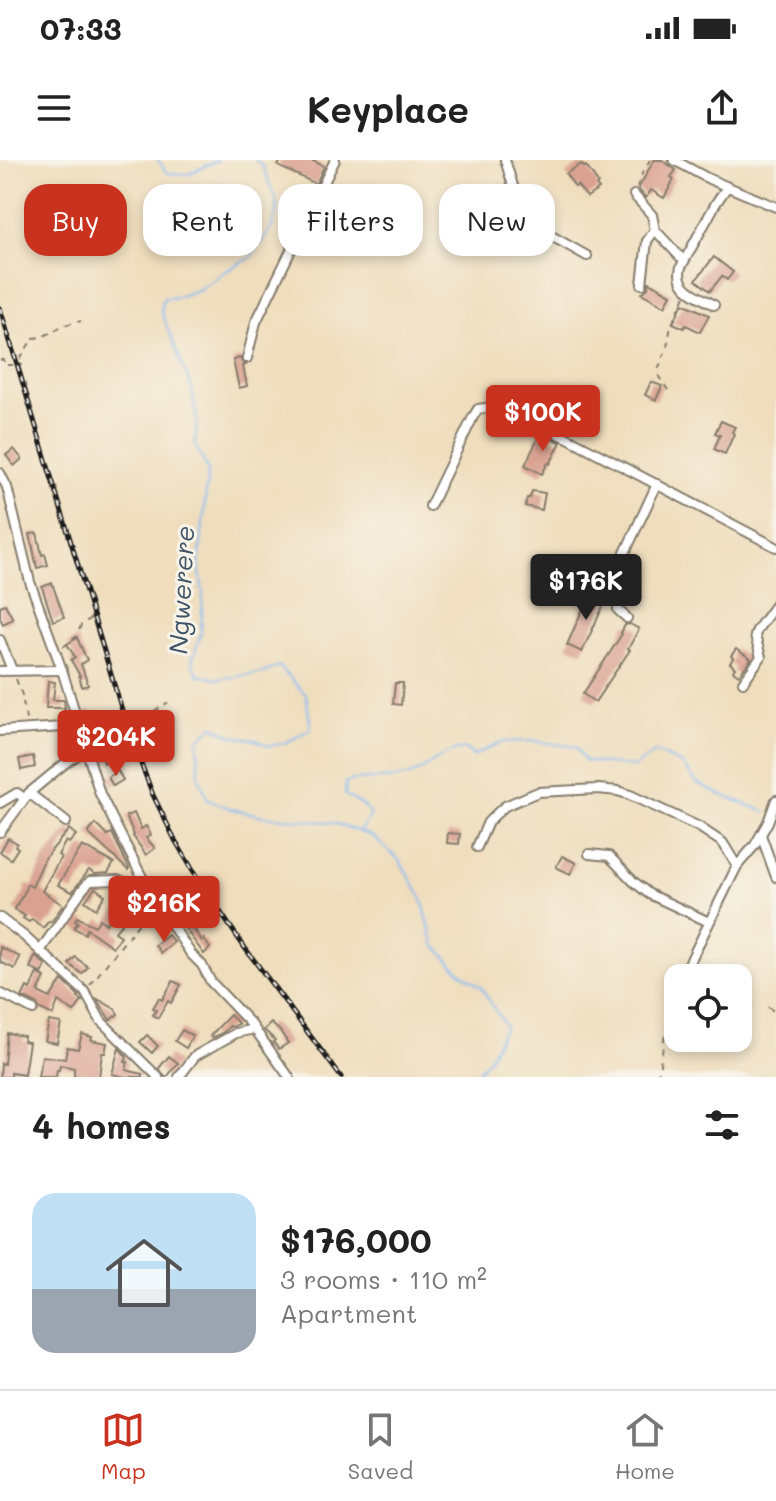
<!DOCTYPE html>
<meta charset="utf-8">
<style>
:root{--surface:#fff;--page:#f6f6f6;--text:#222;--muted:#767676;--line:#e0e0e0;--accent:#c8321e}
body{margin:0;font-family:Mali,sans-serif;background:var(--page);color:var(--text);height:100vh;display:flex;flex-direction:column;font-size:30px;white-space:nowrap}
*{box-sizing:border-box;margin:0}
p{font-size:26px;color:var(--muted)}
.icon{flex:none;width:44px;height:44px;fill:none;stroke:currentColor;stroke-width:2;stroke-linecap:round;stroke-linejoin:round}
.map{position:relative;height:917px;overflow:hidden}
.details{display:flex;flex-direction:column;background:var(--surface);flex:1}
.details>*{flex:none}
.banner{position:absolute;left:24px;top:24px;width:728px;height:72px;display:flex;gap:16px}
.buttons{position:absolute;left:664px;top:804px;display:grid;gap:16px}
.buttons a{display:grid;place-items:center;width:88px;height:88px;border-radius:16px;background:var(--surface);box-shadow:0 4px 12px #0003;font-size:40px}
.price{position:absolute;translate:-50% -68px;padding:0 18px;border-radius:8px;background:var(--accent);color:#fff;font-size:26px;line-height:52px;filter:drop-shadow(0 2px 4px #0008)}
.price::after{content:'';position:absolute;left:50%;top:48px;width:24px;height:18px;margin-left:-12px;background:inherit;clip-path:polygon(0 0,100% 0,50% 100%)}
.price.selected{background:#222;color:#fff}
ul{padding:0;list-style:none}
li{display:flex;align-items:center;gap:24px;height:200px;padding:0 32px}
li+li{border-top:2px solid var(--line)}
li span{display:grid;place-items:center;flex:none;width:224px;height:160px;border-radius:24px;color:#555}
li>.icon{margin-inline-start:auto}
span .icon{width:96px;height:96px;fill:#fffc;stroke-width:1}
li b{font-size:34px}
h2{display:flex;justify-content:space-between;align-items:center;height:96px;padding:0 32px;font-size:34px}
.tag{padding:0 28px;border-radius:24px;background:var(--surface);box-shadow:0 4px 12px #0003;font-size:28px;line-height:72px}
.tag.selected{background:var(--accent);color:#fff}
.status{display:flex;justify-content:space-between;align-items:center;height:56px;padding:0 40px;background:var(--surface);direction:ltr}
.status svg{height:22px;fill:currentColor}
header{display:flex;justify-content:space-between;align-items:center;height:104px;padding:0 32px;background:var(--surface);font-size:36px;font-weight:800}
.tabs{display:flex;justify-content:space-around;align-items:center;height:112px;border-top:2px solid var(--line);background:var(--surface);font-size:22px;color:var(--muted)}
.tabs a{display:grid;justify-items:center;gap:4px}
.tabs .selected{color:var(--accent)}
.map>svg:first-child{display:block}
</style>
<div class="status"><b>07:33</b><svg viewBox="0 0 49 12"><path d="M0 12V9h3v3zM5 12V6h3v6zM10 12V3h3v9zM15 12V0h3v12zM26 1h20v11H26zM47 4h2v5h-2z"/></svg></div>
<header><svg class="icon" aria-label="menu" viewBox="0 0 24 24"><path d="M4 6h16M4 12h16M4 18h16"/></svg>Keyplace<svg class="icon" aria-label="share" viewBox="0 0 24 24"><path d="M12 15V3M7 8l5-5 5 5M5 13v7h14v-7"/></svg></header>
<div class="map">
<svg width="776" height="917" viewBox="0 0 776 917">
<rect width="100%" height="100%" fill="#f7f3e8"/>
<filter id="ink" filterUnits="userSpaceOnUse"><feTurbulence type="fractalNoise" baseFrequency=".0125" numOctaves="2"/><feDisplacementMap in="SourceGraphic" scale="16" xChannelSelector="R" yChannelSelector="G"/><feConvolveMatrix kernelMatrix="1 2 1 2 8 2 1 2 1" color-interpolation-filters="sRGB"/></filter>
<filter id="wash" filterUnits="userSpaceOnUse"><feTurbulence type="fractalNoise" baseFrequency=".006" numOctaves="4" result="noise"/><feDisplacementMap in="SourceGraphic" scale="32" xChannelSelector="R" yChannelSelector="G"/><feGaussianBlur stdDeviation="1.8" result="paint"/><feColorMatrix in="noise" values="0 0 0 0 0 0 0 0 0 0 0 0 0 0 0 0 0 1.4 0 .05"/><feComposite in="paint" operator="in"/></filter>
<g filter="url(#wash)">
<rect width="100%" height="100%" fill="#efddbc"/>
<g fill="none" stroke-linecap="round" stroke-linejoin="round">
<g stroke="#81baf2" stroke-width="2">
<path d="M158,0L167,13L189,14L218,0"/>
<path d="M255,0L262,5L276,40L277,49L271,69L261,83L250,98L224,112L200,129L177,137L165,138L162,141L161,152L192,229L197,261L195,285L208,310L199,405L203,433L201,473L192,501L198,515L217,519L263,513L279,506L306,535L311,569L285,583L269,586L256,580L233,576L213,566L198,580L199,618L208,640L232,649L264,656L334,663L372,676L399,700L421,736L434,784L459,811L481,827L505,866L489,898L474,917"/>
<path d="M360,670L371,655L361,644L345,635L346,622C369,616 393,623 415,613C432,605 446,589 466,589L473,596L501,582L534,581L576,587L585,601L634,607L656,592L682,604L697,623L719,634L766,652"/>
</g>
</g>
<g id="blocks">
<g fill="#daa191">
<path d="M281,0H311L324,6L316,24L278,6Z"/>
<path d="M654,0H662L676,10L671,17L674,19L664,38L651,30L646,38L638,29Z"/>
<path d="M581,4L584,7L586,6L598,23L596,25L599,29L587,37L577,25L575,27L566,14Z"/>
<path d="M714,97L733,112L727,120L722,116L710,131L696,120Z"/>
<path d="M649,122L671,134L665,146L642,133L648,128Z"/>
<path d="M683,143L709,155L700,172L686,165L684,168L673,163Z"/>
<path d="M240,198L242,202L246,205L243,206L247,226L239,228L233,200Z"/>
<path d="M651,222L662,226L656,240L645,235Z"/>
<path d="M721,261L735,267L732,272L734,274L725,294L714,289L720,275L715,273Z"/>
<path d="M540,274L561,282L550,304L548,303L542,314L525,305Z"/>
<path d="M14,289L22,299L14,306L6,295Z"/>
<path d="M532,331L545,333L542,350L525,346L527,338H530Z"/>
<path d="M37,373L42,395L45,394L48,405L37,408L30,374Z"/>
<path d="M52,423L64,457L53,461L42,427Z"/>
<path d="M590,432L606,440L582,492L567,485Z"/>
<path d="M5,444L13,459L3,464L0,458V446Z"/>
<path d="M630,464L639,469L628,489L630,490L595,542L583,534L622,474L621,473L625,465Z"/>
<path d="M77,478L87,500L81,504L88,525L82,527L79,516H80L71,500L75,497L67,484Z"/>
<path d="M736,489L751,499L739,515L733,511L735,508L730,503L733,498L731,496Z"/>
<path d="M48,521L55,522L53,540H64L65,548H46Z"/>
<path d="M395,523H403L401,545L393,544Z"/>
<path d="M91,550L100,576L95,578L85,553Z"/>
<path d="M109,586L114,599L104,603L102,597L99,598L97,592Z"/>
<path d="M33,596L35,607L21,610L19,599Z"/>
<path d="M118,611L123,620L113,626L108,617Z"/>
<path d="M134,653L141,669L146,666L151,675L146,678L155,688L146,695L133,676L134,675L126,656Z"/>
<path d="M96,664L107,675L112,673L129,708L128,710L88,673Z"/>
<path d="M69,669L76,675L69,683L66,681L58,695L61,697L42,731L63,745L51,762L49,761L43,768L32,759L29,762L23,758L25,756L14,749L24,733L27,724L32,727L45,698Z"/>
<path d="M448,673L460,674L459,684L447,683Z"/>
<path d="M8,678L17,683L15,686L18,688L11,699L0,692Z"/>
<path d="M82,686L114,703L108,713L95,714L89,710L72,732L58,725Z"/>
<path d="M562,696L576,703L570,714L556,707Z"/>
<path d="M176,724L181,735L177,737L190,757L187,759L202,781L204,779L210,788L204,794L181,763L180,764L163,732L172,728Z"/>
<path d="M95,728L105,735L96,749L85,741Z"/>
<path d="M121,744L131,751L115,772L121,776L113,787L87,769L85,774L74,768L78,762L75,760L77,757L95,766L100,759L106,764Z"/>
<path d="M168,775L174,782L161,793L155,785Z"/>
<path d="M0,787L20,797L15,809L0,802Z"/>
<path d="M35,796L46,805L42,814L30,808Z"/>
<path d="M75,797L88,807L82,814L69,804Z"/>
<path d="M37,813L45,817L38,832L50,838L62,820L79,836L78,837L82,841L74,852L58,841L53,855L40,849L37,844L22,837L27,827L30,829Z"/>
<path d="M173,821L181,825L171,843L168,841L158,858L153,855L156,850L153,848L159,838L162,840Z"/>
<path d="M96,838L115,849L118,854L110,860Z"/>
<path d="M230,855L239,864L232,867L230,866L224,872L212,878L210,876Z"/>
<path d="M49,861L61,863L57,883L45,881Z"/>
<path d="M271,863L280,871L288,883L279,889L273,882L275,880L264,870Z"/>
<path d="M182,870L193,876L186,888L175,881Z"/>
<path d="M7,873L24,876L23,881L29,882L24,915L11,913V917H0L1,903L4,904Z"/>
<path d="M82,874L92,877L91,880L107,883L105,893H102L99,917H74V908L60,905L59,910H57L56,917H38L42,896L65,899L67,887L78,889Z"/>
<path d="M147,875L158,886L152,893L140,882Z"/>
<path d="M119,888L127,897L125,902H128L126,910L143,914V917H125L112,914Z"/>
<path d="M169,896L178,903L167,917H165L159,908Z"/>
</g>
</g>
</g>
<g filter="url(#ink)">
<use href="#blocks" fill-opacity="0" stroke="#867c6c" stroke-width="2"/>
<g fill="none" stroke-linecap="round" stroke-linejoin="round">
<g stroke="#867c6c" stroke-width="12">
<g id="minor">
<path d="M505,0L519,45L532,65L587,96"/>
<path d="M674,0L709,19L776,47"/>
<path d="M634,35L652,55L655,70L684,101"/>
<path d="M642,124L647,81L655,70"/>
<path d="M714,145C698,135 675,129 681,107L716,43L727,27"/>
<path d="M247,198L256,162L335,0"/>
<path d="M0,313L7,327L30,422L62,510L100,634L112,658L147,727L191,794L202,805L211,822L251,864L289,917"/>
<path d="M430,346L473,257L478,249L493,247L566,277L776,387"/>
<path d="M627,458L618,450L624,395L657,324"/>
<path d="M0,480L12,510"/>
<path d="M0,511L62,510"/>
<path d="M743,522L761,497L755,476L757,470L776,444"/>
<path d="M0,571L79,566"/>
<path d="M29,633L66,662"/>
<path d="M0,643L17,633L24,638"/>
<path d="M0,672L29,633L63,605L85,590"/>
<path d="M761,675L776,717"/>
<path d="M477,687L488,662L495,655L505,646L538,632L598,629L618,631L630,635L699,667L723,683L737,706"/>
<path d="M589,694L609,696L633,721L649,734L709,762"/>
<path d="M0,758L24,776L85,832L101,861L158,917"/>
<path d="M40,791L82,730L90,721L117,720L147,727"/>
<path d="M682,818L737,706L755,685L768,662L776,640"/>
<path d="M0,833L33,850"/>
<path d="M670,833L678,824"/>
<path d="M179,917L195,896L236,873L254,869"/>
</g>
</g>
<g stroke="#867c6c" stroke-width="2" stroke-dasharray="6 6" stroke-linecap="butt">
<path d="M637,27L643,11L650,0"/>
<path d="M0,200H4V205H22L18,202L33,178C45,177 50,173 60,167C66,164 74,163 81,161"/>
<path d="M668,230L659,217L658,210L667,187L671,166L685,136"/>
<path d="M63,487L77,476L81,465L94,456"/>
<path d="M16,519L22,535L26,560"/>
<path d="M95,591L108,584L127,567L168,543"/>
<path d="M90,825L151,748"/>
<path d="M768,847L776,853"/>
<path d="M658,917L665,873L671,864L670,841"/>
</g>
<use href="#minor" stroke="#fff" stroke-width="8"/>
<g stroke="#1c1c1c" stroke-width="5">
<path id="rail" d="M0,148L127,567L153,635L175,680L201,724L245,788L341,917"/>
</g>
<use href="#rail" stroke="#f7f3e8" stroke-width="2" stroke-dasharray="6" stroke-linecap="butt"/>
</g>
</g>
<g text-anchor="middle" dominant-baseline="central" stroke-width="6" stroke-linejoin="round" paint-order="stroke">
<g font-size="26" font-style="italic" fill="#3f5367" stroke="#f7f3e8">
<text transform="translate(181 430) rotate(-87)">Ngwerere</text>
</g>
</g>
</svg>
<div class="buttons">
<a><svg class="icon" aria-label="locate" viewBox="0 0 24 24"><circle cx="12" cy="12" r="6"/><path d="M12 2v4M12 18v4M2 12h4M18 12h4"/></svg></a>
</div>
<b class="price" style="left:543px;top:293px">$100K</b>
<b class="price selected" style="left:586px;top:462px">$176K</b>
<b class="price" style="left:116px;top:618px">$204K</b>
<b class="price" style="left:164px;top:784px">$216K</b>
<div class="banner">
<a class="tag selected">Buy</a>
<a class="tag">Rent</a>
<a class="tag">Filters</a>
<a class="tag">New</a>
</div>
</div>
<section class="details">
<h2>4 homes<svg class="icon" aria-label="filters" viewBox="0 0 24 24"><path d="M4 7h16M4 17h16"/><circle cx="9" cy="7" r="2"/><circle cx="15" cy="17" r="2"/></svg></h2>
<ul>
<li><span style="background:linear-gradient(#bfe0f5 60%,#9aa5b1 0)"><svg class="icon" aria-label="home" viewBox="0 0 24 24"><path d="M3 11l9-7 9 7M6 9v11h12V9"/></svg></span><div><b>$176,000</b><p>3 rooms · 110 m²</p><p>Apartment</p></div></li>
</ul>
</section>
<nav class="tabs">
<a class="selected"><svg class="icon" aria-label="map" viewBox="0 0 24 24"><path d="M3 6l6-2 6 2 6-2v14l-6 2-6-2-6 2zM9 4v14M15 6v14"/></svg>Map</a>
<a><svg class="icon" aria-label="saved" viewBox="0 0 24 24"><path d="M7 4h10v16l-5-4-5 4z"/></svg>Saved</a>
<a><svg class="icon" aria-label="home" viewBox="0 0 24 24"><path d="M3 11l9-7 9 7M6 9v11h12V9"/></svg>Home</a>
</nav>
